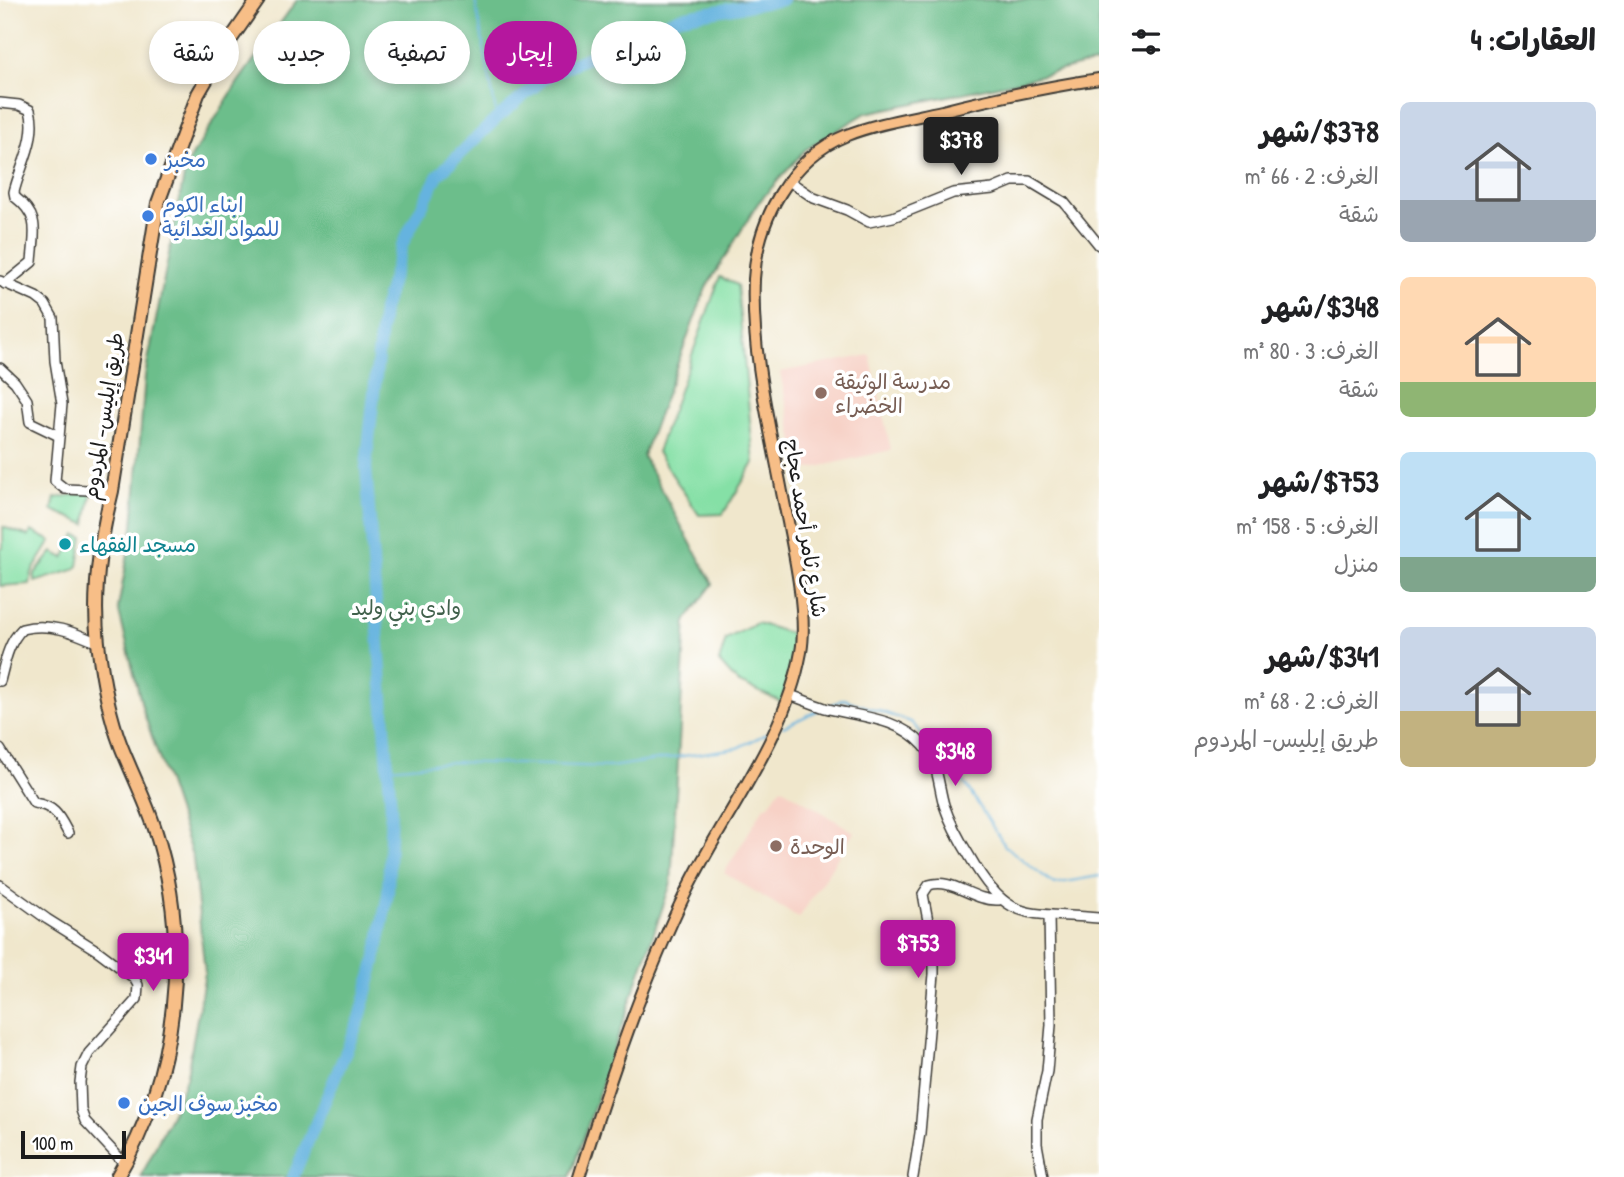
<!DOCTYPE html>
<html lang="ar">
<meta charset="utf-8">
<style>
:root{--surface:#fff;--page:#f2f2f2;--text:#202124;--muted:#757577;--accent:#b5179e}
body{margin:0;font-family:"Patrick Hand","Playpen Sans Arabic",sans-serif;background:var(--page);color:var(--text);direction:rtl;height:100vh;display:flex;flex-direction:column;font-size:26px;white-space:nowrap}
*{box-sizing:border-box;margin:0}
p{font-size:23px;color:var(--muted)}
.icon{flex:none;width:38px;height:38px;fill:none;stroke:currentColor;stroke-width:2;stroke-linecap:round;stroke-linejoin:round}
.map{position:relative;flex:1;overflow:hidden;direction:ltr}
.panel{display:flex;flex-direction:column;background:var(--surface);width:525px}
.panel>*{flex:none}
.banner{position:absolute;left:21px;top:21px;width:665px;height:63px;direction:rtl;display:flex;gap:14px}
.scale{position:absolute;left:21px;bottom:18px;width:105px;box-sizing:border-box;padding-left:7px;border:4px solid #1c1c1c;border-top:0;font-size:19px;line-height:24px;white-space:nowrap;color:#1c1c1c;-webkit-text-stroke:5px #fff;paint-order:stroke}
.price{position:absolute;translate:-50% -60px;padding:0 16px;border-radius:7px;background:var(--accent);color:#fff;font-size:23px;line-height:46px;filter:drop-shadow(0 2px 4px #0008)}
.price::after{content:'';position:absolute;left:50%;top:42px;width:21px;height:16px;margin-left:-10px;background:inherit;clip-path:polygon(0 0,100% 0,50% 100%)}
.price.active{background:#222;color:#fff}
ul{padding:0;list-style:none}
li{display:flex;align-items:center;gap:21px;height:175px;padding:0 28px}
li span{display:grid;place-items:center;flex:none;width:196px;height:140px;border-radius:10px;color:#555}
li>.icon{margin-inline-start:auto}
span .icon{width:84px;height:84px;fill:#fffc;stroke-width:1}
li b{font-size:30px}
h2{display:flex;justify-content:space-between;align-items:center;height:84px;padding:0 28px;font-size:30px}
.tag{padding:0 24px;border-radius:32px;background:var(--surface);box-shadow:0 4px 10px #0003;font-size:24px;line-height:63px}
.tag.active{background:var(--accent);color:#fff}
main{display:flex;flex:1;min-height:0}
.map>svg:first-child{display:block}
</style>
<main>
<section class="panel">
<h2>العقارات: 4<svg class="icon" aria-label="filters" viewBox="0 0 24 24"><path d="M4 7h16M4 17h16"/><circle cx="9" cy="7" r="2"/><circle cx="15" cy="17" r="2"/></svg></h2>
<ul>
<li><span style="background:linear-gradient(#c9d6e8 70%,#9aa5b1 0)"><svg class="icon" aria-label="home" viewBox="0 0 24 24"><path d="M3 11l9-7 9 7M6 9v11h12V9"/></svg></span><div><b>$378/شهر</b><p>الغرف: 2 · 66 m²</p><p>شقة</p></div></li>
<li><span style="background:linear-gradient(#ffd9b3 75%,#8fb573 0)"><svg class="icon" aria-label="home" viewBox="0 0 24 24"><path d="M3 11l9-7 9 7M6 9v11h12V9"/></svg></span><div><b>$348/شهر</b><p>الغرف: 3 · 80 m²</p><p>شقة</p></div></li>
<li><span style="background:linear-gradient(#bfe0f5 75%,#7fa58c 0)"><svg class="icon" aria-label="home" viewBox="0 0 24 24"><path d="M3 11l9-7 9 7M6 9v11h12V9"/></svg></span><div><b>$753/شهر</b><p>الغرف: 5 · 158 m²</p><p>منزل</p></div></li>
<li><span style="background:linear-gradient(#c9d6e8 60%,#c2b280 0)"><svg class="icon" aria-label="home" viewBox="0 0 24 24"><path d="M3 11l9-7 9 7M6 9v11h12V9"/></svg></span><div><b>$341/شهر</b><p>الغرف: 2 · 68 m²</p><p>طريق إيليس- المردوم</p></div></li>
</ul>
</section>
<div class="map">
<svg width="1099" height="1177" viewBox="0 0 1099 1177">
<rect width="100%" height="100%" fill="#fff"/>
<filter id="ink" filterUnits="userSpaceOnUse"><feTurbulence type="fractalNoise" baseFrequency=".0143" numOctaves="2"/><feDisplacementMap in="SourceGraphic" scale="14" xChannelSelector="R" yChannelSelector="G"/><feConvolveMatrix kernelMatrix="1 2 1 2 8 2 1 2 1" color-interpolation-filters="sRGB"/></filter>
<filter id="wash" filterUnits="userSpaceOnUse"><feTurbulence type="fractalNoise" baseFrequency=".00686" numOctaves="4" result="noise"/><feDisplacementMap in="SourceGraphic" scale="28" xChannelSelector="R" yChannelSelector="G"/><feGaussianBlur stdDeviation="1.57" result="paint"/><feColorMatrix in="noise" values="0 0 0 0 0 0 0 0 0 0 0 0 0 0 0 0 0 1.4 0 .05"/><feComposite in="paint" operator="in"/></filter>
<g filter="url(#wash)">
<rect width="100%" height="100%" fill="#f0e7cc"/>
<g fill="#f7d1c6">
<path d="M870,355L891,450L800,471L780,372Z"/>
<path d="M781,787L854,832L799,918L724,873L764,807L769,805Z"/>
</g>
<g fill="#85e0a6" stroke="#507e61" stroke-width="2">
<path d="M720,277L737,285L754,463L723,514L699,515L657,452Z"/>
<path d="M89,492L91,495L86,524L52,510L55,498Z"/>
<path d="M3,527L29,536L31,531L51,541L32,572L30,584L0,586V550L3,548Z"/>
<path d="M76,535L83,537L78,566L73,570L35,582V573L53,552L64,558Z"/>
<path d="M757,623L793,634L796,645L782,702L737,682L719,662L726,639Z"/>
</g>
<path fill="#6cbe8b" stroke="#446d54" stroke-width="2" d="M297,0H1099V63L1081,65L1016,82L866,113L805,150L758,203L706,288L643,456L713,584L686,620L671,883L570,1177H141L178,1100L187,1075L205,973L193,858L143,710L118,608L133,527L145,376L186,166L238,82Z"/>
<g fill="none" stroke-linecap="round" stroke-linejoin="round">
<g stroke="#65b3df" stroke-width="2">
<path d="M475,0L497,118"/>
<path d="M831,705L844,699L911,722L960,776L1005,846L1054,884L1099,876"/>
<path d="M783,727L819,710"/>
<path d="M388,768L454,762L610,767L737,748L766,734"/>
</g>
<path stroke="#65b3df" stroke-width="12" d="M293,1177L360,1018L375,962L388,893L391,808L366,467L383,310L403,243L438,175L497,118L550,74L680,17L782,0"/>
</g>
</g>
<g filter="url(#ink)">
<g fill="none" stroke-linecap="round" stroke-linejoin="round">
<g stroke="#3c3a36" stroke-width="12">
<g id="minor">
<path d="M0,103L19,105L30,110C38,138 20,166 14,192L15,197C41,217 34,232 32,262L5,284"/>
<path d="M789,181L814,198L847,210L869,222L893,217L953,193L993,189L1012,181H1029L1064,202L1099,245"/>
<path d="M0,281L36,297L45,304L53,318L55,361L62,404L55,481L65,489L112,491"/>
<path d="M0,368L15,382L27,400L30,422L59,436"/>
<path d="M0,681C5,662 8,643 22,629C49,622 74,632 98,643"/>
<path d="M790,695C801,699 813,704 825,708C859,717 898,717 923,745C938,761 938,784 944,805C950,823 960,841 970,857C1009,926 1029,911 1099,918"/>
<path d="M0,749L34,803C55,806 59,816 68,833"/>
<path d="M0,885L47,919L98,951L134,978L138,985L137,999L89,1053L82,1067L80,1082L81,1110L85,1121L125,1164"/>
<path d="M913,1177L920,1133L934,974V953L923,894L929,885C953,877 973,902 999,900"/>
<path d="M1043,1177L1037,1144V1119L1047,1071L1051,1025L1049,915"/>
</g>
</g>
<g stroke="#3c3a36" stroke-width="14">
<path id="major" d="M579,1177C610,1079 642,982 687,890C725,812 785,740 801,652C809,610 789,530 781,487C768,419 751,349 754,279C757,220 790,158 847,135C877,123 911,118 942,111C994,98 1046,87 1099,79"/>
</g>
<g stroke="#3c3a36" stroke-width="16">
<path id="highway" d="M117,1177C178,1075 192,943 155,829C146,801 132,774 121,746C109,715 102,676 98,643C92,592 100,540 112,491L158,203L198,94L226,46L258,0"/>
</g>
<use href="#minor" stroke="#fff" stroke-width="9"/>
<use href="#major" stroke="#f7be87" stroke-width="10"/>
<use href="#highway" stroke="#f7be87" stroke-width="12"/>
</g>
</g>
<g fill="#3f7fe0" stroke="#fff" stroke-width="2.5">
<circle cx="151" cy="159" r="7"/>
<circle cx="148" cy="216" r="7"/>
<circle cx="124" cy="1103" r="7"/>
</g>
<g fill="#8d6e63" stroke="#fff" stroke-width="2.5">
<circle cx="821" cy="393" r="7"/>
<circle cx="776" cy="846" r="7"/>
</g>
<circle fill="#0f9aa8" stroke="#fff" stroke-width="2.5" cx="65" cy="544" r="7"/>
<g text-anchor="middle" dominant-baseline="central" stroke-width="7" stroke-linejoin="round" paint-order="stroke">
<g font-size="21" fill="#366cbe" stroke="#fff" text-anchor="start">
<text x="165" y="159">مخبز</text>
<text x="162" y="204">ابناء الكوم<tspan x="162" dy="24">للمواد الغدائية</tspan></text>
<text x="138" y="1103">مخبز سوف الجين</text>
</g>
<g font-size="21" fill="#785e54" stroke="#fff" text-anchor="start">
<text x="835" y="381">مدرسة الوثيقة<tspan x="835" dy="24">الخضراء</tspan></text>
<text x="790" y="846">الوحدة</text>
</g>
<g font-size="21" fill="#1c1c1c" stroke="#fff">
<text transform="translate(103 416) rotate(-81)">طريق إيليس- المردوم</text>
<text transform="translate(806 528) rotate(81)">شارع ثامر أحمد عجاج</text>
</g>
<g font-size="21" fill="#0d838f" stroke="#fff" text-anchor="start">
<text x="79" y="544">مسجد الفقهاء</text>
</g>
<g font-size="21" fill="#41614c" stroke="#fff">
<text x="406" y="607">وادي بني وليد</text>
</g>
</g>
</svg>
<div class="scale">100 m</div>
<b class="price active" style="left:961px;top:177px">$378</b>
<b class="price" style="left:955px;top:788px">$348</b>
<b class="price" style="left:918px;top:980px">$753</b>
<b class="price" style="left:153px;top:993px">$341</b>
<div class="banner">
<a class="tag">شراء</a>
<a class="tag active">إيجار</a>
<a class="tag">تصفية</a>
<a class="tag">جديد</a>
<a class="tag">شقة</a>
</div>
</div>
</main>
